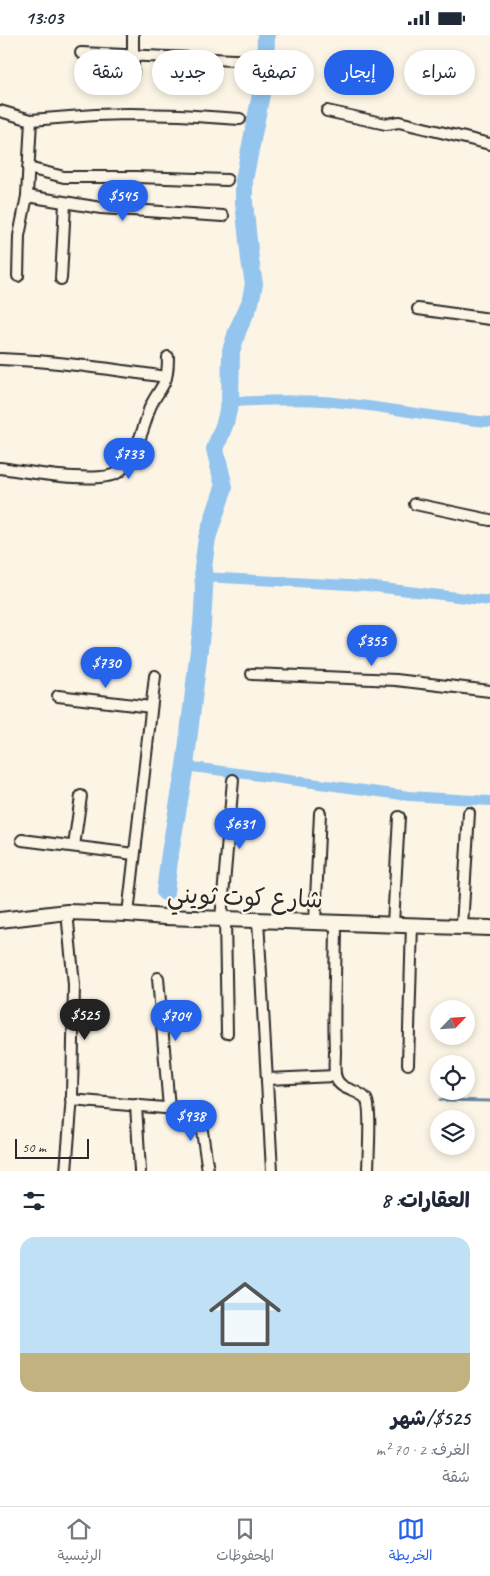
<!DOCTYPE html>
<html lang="ar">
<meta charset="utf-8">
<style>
:root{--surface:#fff;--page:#f2f2f3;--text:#1f2937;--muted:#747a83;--line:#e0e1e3;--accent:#2563eb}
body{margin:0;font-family:Caveat,"Playpen Sans Arabic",sans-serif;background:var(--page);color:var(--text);direction:rtl;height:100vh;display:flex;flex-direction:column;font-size:19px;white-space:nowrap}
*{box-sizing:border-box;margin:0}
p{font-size:16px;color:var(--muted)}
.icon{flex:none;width:28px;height:28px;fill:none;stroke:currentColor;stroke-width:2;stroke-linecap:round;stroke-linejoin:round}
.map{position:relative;height:1136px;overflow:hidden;direction:ltr}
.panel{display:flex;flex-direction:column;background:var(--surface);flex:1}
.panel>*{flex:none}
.top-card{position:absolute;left:15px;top:15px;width:460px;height:45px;direction:rtl;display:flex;gap:10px}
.needle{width:32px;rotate:65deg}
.fabs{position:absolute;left:430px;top:965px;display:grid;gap:10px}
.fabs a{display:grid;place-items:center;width:45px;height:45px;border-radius:50%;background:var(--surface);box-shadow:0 2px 8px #0003;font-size:25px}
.scale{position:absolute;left:15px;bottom:12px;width:74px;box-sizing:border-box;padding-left:5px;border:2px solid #2b2b2b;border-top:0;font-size:14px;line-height:18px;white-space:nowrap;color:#2b2b2b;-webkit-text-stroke:4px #fcf5e5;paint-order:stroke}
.price{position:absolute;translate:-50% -42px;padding:0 11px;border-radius:18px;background:var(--accent);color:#fff;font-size:16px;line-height:32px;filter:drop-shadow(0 1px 2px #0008)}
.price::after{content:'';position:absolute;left:50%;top:30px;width:15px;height:11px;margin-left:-8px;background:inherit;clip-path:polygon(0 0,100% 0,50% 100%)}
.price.active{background:#222;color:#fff}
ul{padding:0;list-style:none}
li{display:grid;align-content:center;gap:10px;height:265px;padding:0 20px}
li span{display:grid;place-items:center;height:155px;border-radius:15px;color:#555}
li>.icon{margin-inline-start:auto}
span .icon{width:90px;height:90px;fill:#fffc;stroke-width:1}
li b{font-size:21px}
h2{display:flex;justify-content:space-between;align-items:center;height:60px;padding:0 20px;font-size:21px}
.chip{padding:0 18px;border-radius:22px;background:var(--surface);box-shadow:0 2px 8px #0003;font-size:18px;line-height:45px}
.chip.active{background:var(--accent);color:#fff}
.status{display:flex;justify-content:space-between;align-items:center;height:35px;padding:0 25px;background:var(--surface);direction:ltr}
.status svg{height:14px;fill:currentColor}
.menu{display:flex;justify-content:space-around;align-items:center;height:70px;border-top:1px solid var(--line);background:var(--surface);font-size:14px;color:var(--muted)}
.menu a{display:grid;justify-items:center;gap:2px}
.menu .active{color:var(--accent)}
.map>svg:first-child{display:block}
</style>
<div class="status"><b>13:03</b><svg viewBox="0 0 49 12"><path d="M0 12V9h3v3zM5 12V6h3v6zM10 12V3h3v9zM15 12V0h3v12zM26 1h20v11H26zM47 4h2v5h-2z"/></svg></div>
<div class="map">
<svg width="490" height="1136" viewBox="0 0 490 1136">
<rect width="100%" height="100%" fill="#fcf5e5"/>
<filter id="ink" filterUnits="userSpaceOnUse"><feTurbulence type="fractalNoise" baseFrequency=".02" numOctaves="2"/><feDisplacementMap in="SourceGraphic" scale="10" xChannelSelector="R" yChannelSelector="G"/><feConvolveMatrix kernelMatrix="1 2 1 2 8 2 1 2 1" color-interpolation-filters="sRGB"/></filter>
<g filter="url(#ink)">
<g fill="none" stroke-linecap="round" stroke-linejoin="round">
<path stroke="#6987a1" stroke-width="3" d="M440,1065L490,1066"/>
<g stroke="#93c5ef" stroke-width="10">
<path d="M230,367C261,366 292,364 322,366C379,370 433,383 490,387"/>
<path d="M204,542L367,551L490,566"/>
<path d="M185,731L409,761L490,766"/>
</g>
<path stroke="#93c5ef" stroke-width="18" d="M165,857L170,818L185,731L202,590L204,556L203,533L207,503L224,452L215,414L225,388L230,367L231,316L238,294L250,268L254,249L250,225L244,167V145L265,39L266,0"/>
<g stroke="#2b2b2b" stroke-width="14">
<g id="minor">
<path d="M81,18L256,26"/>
<path d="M133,38V0"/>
<path d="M0,76L31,85L95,80L129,79L180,80L240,84"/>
<path d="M327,76L386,89L399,87L490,109"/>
<path d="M28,133L64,142H136L227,145"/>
<path d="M27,161L101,173L223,181"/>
<path d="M18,241L19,201L27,161L31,85"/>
<path d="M61,244L65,168"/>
<path d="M418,274L490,284"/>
<path d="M0,324C56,326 111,334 166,342"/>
<path d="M0,433C24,436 103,451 120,436C134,424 144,393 149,375C153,364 159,358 164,348C168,341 168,330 168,322"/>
<path d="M415,469L490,485"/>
<path d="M252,639L396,645L490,656"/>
<path d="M58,661L151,672"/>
<path d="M22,805L134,819"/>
<path d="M74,811L81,761"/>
<path d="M128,879L155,641"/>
<path d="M221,884L233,745"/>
<path d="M225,884L227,998"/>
<path d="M258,885L272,1136"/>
<path d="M315,886L320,778"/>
<path d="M336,887C336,930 333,973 335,1016C335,1024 334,1032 335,1039C338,1057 358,1053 366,1064C372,1072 368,1123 368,1136"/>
<path d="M393,889L399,782"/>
<path d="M462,891L469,778"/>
<path d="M158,943L169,1073"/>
<path d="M408,1029L412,889"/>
<path d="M268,1044L335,1041"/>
<path d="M71,1065L199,1076L208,1136"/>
<path d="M136,1070L140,1136"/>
<path d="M66,1136L72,1061L74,950L67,877"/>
</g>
</g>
<g stroke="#2b2b2b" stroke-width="18">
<path id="secondary" d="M0,885L67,877L128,879L165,882L490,893"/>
</g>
<use href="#minor" stroke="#fcf5e5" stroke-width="10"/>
<use href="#secondary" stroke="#fcf5e5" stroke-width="14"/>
</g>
</g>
<g text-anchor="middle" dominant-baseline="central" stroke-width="4.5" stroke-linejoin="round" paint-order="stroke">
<g font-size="24" fill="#2b2b2b" stroke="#fcf5e5">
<text transform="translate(245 862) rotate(2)">شارع كوت ثويني</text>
</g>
</g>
</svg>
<div class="fabs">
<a><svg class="needle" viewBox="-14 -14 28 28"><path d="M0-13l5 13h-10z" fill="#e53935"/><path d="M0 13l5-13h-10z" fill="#747a83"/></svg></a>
<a><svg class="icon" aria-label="locate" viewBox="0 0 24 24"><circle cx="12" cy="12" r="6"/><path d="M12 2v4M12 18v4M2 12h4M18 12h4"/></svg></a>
<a><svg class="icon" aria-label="layers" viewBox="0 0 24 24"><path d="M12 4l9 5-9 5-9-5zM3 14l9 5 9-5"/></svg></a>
</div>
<div class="scale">50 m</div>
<b class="price" style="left:123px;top:187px">$545</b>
<b class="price" style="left:129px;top:445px">$733</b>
<b class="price" style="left:372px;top:632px">$355</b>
<b class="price" style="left:106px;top:654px">$730</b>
<b class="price" style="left:240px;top:815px">$631</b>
<b class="price active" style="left:85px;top:1006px">$525</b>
<b class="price" style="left:176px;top:1007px">$704</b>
<b class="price" style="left:191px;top:1107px">$938</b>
<div class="top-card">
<a class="chip">شراء</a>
<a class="chip active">إيجار</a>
<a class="chip">تصفية</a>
<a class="chip">جديد</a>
<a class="chip">شقة</a>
</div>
</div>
<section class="panel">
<h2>العقارات: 8<svg class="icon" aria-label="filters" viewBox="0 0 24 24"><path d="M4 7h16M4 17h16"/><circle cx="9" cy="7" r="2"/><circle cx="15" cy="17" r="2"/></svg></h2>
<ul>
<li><span style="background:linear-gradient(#bfe0f5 75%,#c2b280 0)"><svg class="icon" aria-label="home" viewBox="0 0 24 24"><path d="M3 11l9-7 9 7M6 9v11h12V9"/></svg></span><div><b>$525/شهر</b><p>الغرف: 2 · 70 m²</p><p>شقة</p></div></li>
</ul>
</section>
<nav class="menu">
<a class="active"><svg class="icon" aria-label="map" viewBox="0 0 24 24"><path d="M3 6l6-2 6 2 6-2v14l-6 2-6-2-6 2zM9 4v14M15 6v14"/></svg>الخريطة</a>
<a><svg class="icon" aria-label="saved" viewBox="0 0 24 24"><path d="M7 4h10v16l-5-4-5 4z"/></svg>المحفوظات</a>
<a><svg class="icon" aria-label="home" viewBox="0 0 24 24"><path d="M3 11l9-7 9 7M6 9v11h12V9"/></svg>الرئيسية</a>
</nav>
